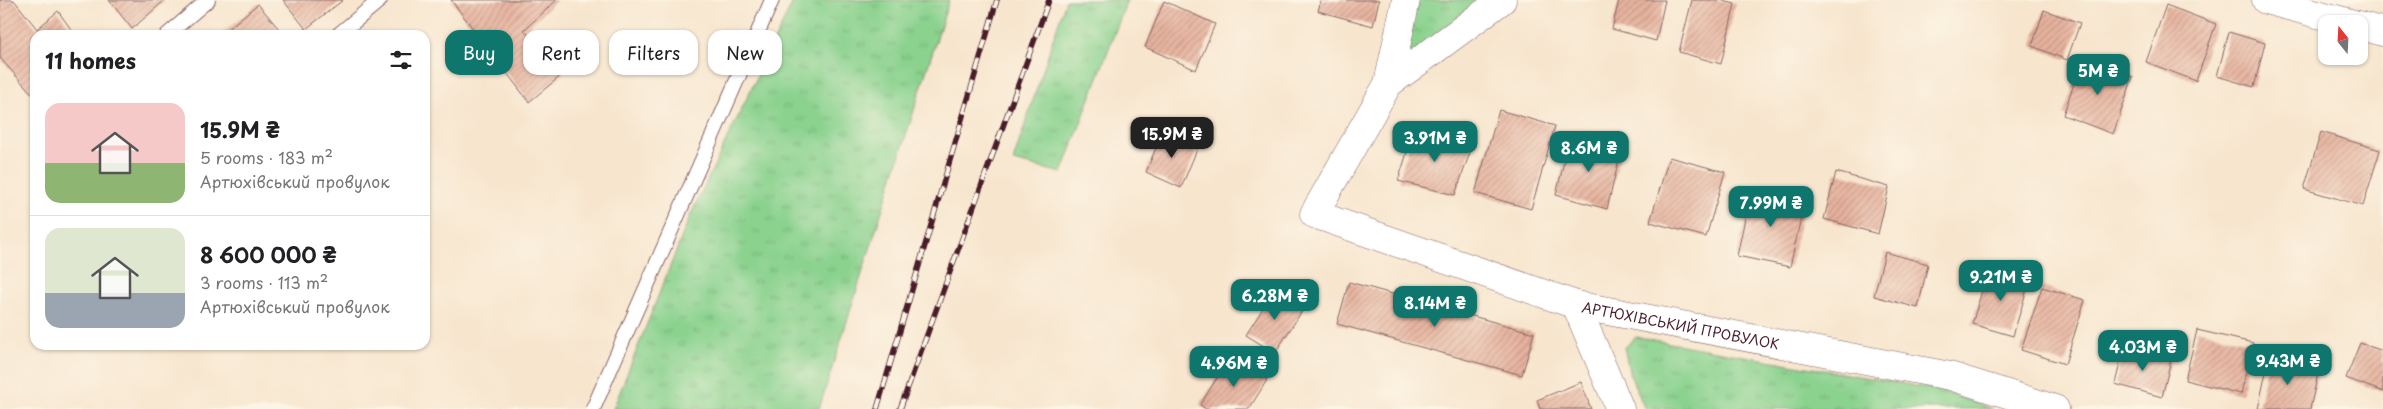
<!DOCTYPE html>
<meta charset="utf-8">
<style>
:root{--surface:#fff;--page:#f6f6f6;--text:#202124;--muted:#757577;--line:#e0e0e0;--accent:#0f766e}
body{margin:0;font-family:"Playpen Sans",sans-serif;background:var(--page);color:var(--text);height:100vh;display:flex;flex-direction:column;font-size:19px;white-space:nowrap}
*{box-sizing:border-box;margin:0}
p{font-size:16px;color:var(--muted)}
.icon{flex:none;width:28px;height:28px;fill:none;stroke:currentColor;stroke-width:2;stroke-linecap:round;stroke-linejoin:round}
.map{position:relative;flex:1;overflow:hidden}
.sheet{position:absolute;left:30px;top:30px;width:400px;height:320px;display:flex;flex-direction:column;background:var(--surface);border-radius:15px;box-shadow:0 1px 4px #0004}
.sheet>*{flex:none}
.guide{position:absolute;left:445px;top:30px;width:475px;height:45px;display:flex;gap:10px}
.needle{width:32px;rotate:342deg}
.tools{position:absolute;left:2318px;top:15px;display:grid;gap:10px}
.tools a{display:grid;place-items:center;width:50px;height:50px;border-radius:10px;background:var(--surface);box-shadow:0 1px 4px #0004;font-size:25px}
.price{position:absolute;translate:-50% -42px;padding:0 11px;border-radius:10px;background:var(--accent);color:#fff;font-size:16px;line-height:32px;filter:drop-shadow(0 1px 2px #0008)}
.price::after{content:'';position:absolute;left:50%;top:30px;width:15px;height:11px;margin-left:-8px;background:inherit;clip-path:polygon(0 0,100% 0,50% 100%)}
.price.selected{background:#222;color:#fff}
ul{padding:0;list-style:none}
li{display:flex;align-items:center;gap:15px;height:125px;padding:0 15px}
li+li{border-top:1px solid var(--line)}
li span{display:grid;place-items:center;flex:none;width:140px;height:100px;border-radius:15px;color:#555}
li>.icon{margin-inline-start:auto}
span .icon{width:60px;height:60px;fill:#fffc;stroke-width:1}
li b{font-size:21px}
h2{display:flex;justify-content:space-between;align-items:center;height:60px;padding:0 15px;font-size:21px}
.tag{padding:0 18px;border-radius:15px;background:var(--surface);box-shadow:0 1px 4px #0004;font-size:18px;line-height:45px}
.tag.selected{background:var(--accent);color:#fff}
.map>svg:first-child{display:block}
</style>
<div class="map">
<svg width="2383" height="409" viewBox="0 0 2383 409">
<defs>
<pattern id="grass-tufts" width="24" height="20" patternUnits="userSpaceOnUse" patternTransform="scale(1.25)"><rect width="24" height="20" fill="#8ad28e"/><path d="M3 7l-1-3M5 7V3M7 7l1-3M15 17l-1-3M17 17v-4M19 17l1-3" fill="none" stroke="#79b47b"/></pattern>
<pattern id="building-hatch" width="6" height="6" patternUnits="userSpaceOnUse" patternTransform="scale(1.25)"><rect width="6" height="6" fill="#e7b39e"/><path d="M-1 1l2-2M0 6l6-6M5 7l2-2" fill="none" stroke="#bd9181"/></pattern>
</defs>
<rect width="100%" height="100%" fill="#fcf5e5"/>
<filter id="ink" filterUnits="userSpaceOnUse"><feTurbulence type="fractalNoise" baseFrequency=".02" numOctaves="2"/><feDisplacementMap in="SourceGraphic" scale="10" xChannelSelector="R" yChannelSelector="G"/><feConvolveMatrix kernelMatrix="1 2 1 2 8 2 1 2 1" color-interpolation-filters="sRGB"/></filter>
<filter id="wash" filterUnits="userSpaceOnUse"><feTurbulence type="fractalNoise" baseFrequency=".0096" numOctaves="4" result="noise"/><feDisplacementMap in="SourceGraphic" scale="20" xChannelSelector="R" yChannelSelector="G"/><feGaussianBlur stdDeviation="1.12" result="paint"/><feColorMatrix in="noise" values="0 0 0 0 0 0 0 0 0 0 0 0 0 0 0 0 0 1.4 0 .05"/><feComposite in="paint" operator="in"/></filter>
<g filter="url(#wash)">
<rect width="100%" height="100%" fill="#f7e5cd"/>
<g fill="url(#grass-tufts)" stroke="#6a785c">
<path d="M794,0H949L819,409H613L691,214Z"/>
<path d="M1066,0H1127L1062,173L1013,161Z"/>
<path d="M1406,0H1502L1388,84Z"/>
<path d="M1636,337L1938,390L1993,409H1645L1630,375L1624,347Z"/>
</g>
<g id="blocks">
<g fill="url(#building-hatch)">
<path d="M0,0H14L37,29L58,11L75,35H35V97L0,58Z"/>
<path d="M109,0H165L132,29Z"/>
<path d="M283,0H343L306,29Z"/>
<path d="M451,0H557L524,30L563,74L529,102Z"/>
<path d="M1321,0H1379L1373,26L1318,11Z"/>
<path d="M1619,0H1665L1656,41L1612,29Z"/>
<path d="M1692,0H1719L1735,4L1721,64L1679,52Z"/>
<path d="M1164,1L1215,24L1196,70L1145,47Z"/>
<path d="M258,4L284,35H220Z"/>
<path d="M2166,5L2216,24L2196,81L2146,62Z"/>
<path d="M2044,10L2080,23L2067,60L2032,46Z"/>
<path d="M2229,32L2265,43L2254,87L2217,76Z"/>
<path d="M2083,58L2133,77L2113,134L2063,115Z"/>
<path d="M1499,110L1555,126L1531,209L1475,193Z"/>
<path d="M1163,131L1198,147L1181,188L1146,172Z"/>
<path d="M1414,131L1472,147L1455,195L1398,181Z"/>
<path d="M2321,132L2380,150L2363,206L2304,189Z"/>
<path d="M1570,137L1621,151L1607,209L1556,195Z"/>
<path d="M1669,157L1725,172L1706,237L1650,222Z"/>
<path d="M1836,172L1889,187L1878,234L1824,219Z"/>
<path d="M1751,190L1805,200L1790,267L1737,256Z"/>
<path d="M1885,252L1928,264L1918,308L1874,296Z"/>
<path d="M1989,267L2030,279L2013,336L1972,324Z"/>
<path d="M1349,282L1534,333L1522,375L1337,324Z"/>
<path d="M2042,287L2085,300L2065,364L2021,350Z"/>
<path d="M1275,289L1304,308L1275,353L1246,335Z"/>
<path d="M2197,330L2253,343L2241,394L2185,380Z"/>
<path d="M2360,343L2383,351V392L2346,378Z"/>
<path d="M2124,346L2171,360L2162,397L2115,384Z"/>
<path d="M1230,357L1267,380L1249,409H1206L1200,405Z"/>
<path d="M2269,358L2319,369L2310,409H2258Z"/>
<path d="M1581,382L1591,409H1540L1537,400Z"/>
</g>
</g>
</g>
<g filter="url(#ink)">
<use href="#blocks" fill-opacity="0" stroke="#876464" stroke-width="1"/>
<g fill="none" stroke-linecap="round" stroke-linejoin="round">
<g stroke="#876464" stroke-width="16">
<g id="service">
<path d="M167,35L208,0"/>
<path d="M338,35L380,0"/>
<path d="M593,409L772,0"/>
</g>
</g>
<g stroke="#876464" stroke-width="29">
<g id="minor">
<path id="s1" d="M1502,0L1388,84L1314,214L1576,305L1950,376L2055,409"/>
<path d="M2266,0L2354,24"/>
<path d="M2359,25L2383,32"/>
<path d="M1388,84L1406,0"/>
<path d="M1576,305L1620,409"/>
</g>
</g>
<use href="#service" stroke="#fff" stroke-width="14"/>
<use href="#minor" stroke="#fff" stroke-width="28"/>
<g stroke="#4a1f2b" stroke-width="5.5">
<g id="rail">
<path d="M877,409L997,0"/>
<path d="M900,409L1049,0"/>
</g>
</g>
<use href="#rail" stroke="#fcf5e5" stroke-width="4" stroke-dasharray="11" stroke-linecap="butt"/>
</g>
</g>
<g text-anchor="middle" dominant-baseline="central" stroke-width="5" stroke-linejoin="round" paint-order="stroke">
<g font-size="14" fill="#4a1f2b" stroke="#fcf5e5">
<text stroke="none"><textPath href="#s1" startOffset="675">АРТЮХІВСЬКИЙ ПРОВУЛОК</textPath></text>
</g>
</g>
</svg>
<div class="tools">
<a><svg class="needle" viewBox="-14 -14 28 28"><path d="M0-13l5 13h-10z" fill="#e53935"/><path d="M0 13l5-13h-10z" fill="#757577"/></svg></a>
</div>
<b class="price" style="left:2098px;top:96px">5M ₴</b>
<b class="price selected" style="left:1172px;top:159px">15.9M ₴</b>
<b class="price" style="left:1435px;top:163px">3.91M ₴</b>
<b class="price" style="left:1589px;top:173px">8.6M ₴</b>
<b class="price" style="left:1771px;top:228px">7.99M ₴</b>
<b class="price" style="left:2001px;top:302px">9.21M ₴</b>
<b class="price" style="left:1275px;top:321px">6.28M ₴</b>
<b class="price" style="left:1435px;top:328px">8.14M ₴</b>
<b class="price" style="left:2143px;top:372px">4.03M ₴</b>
<b class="price" style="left:2288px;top:386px">9.43M ₴</b>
<b class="price" style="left:1234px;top:388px">4.96M ₴</b>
<div class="guide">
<a class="tag selected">Buy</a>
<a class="tag">Rent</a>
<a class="tag">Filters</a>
<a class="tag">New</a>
</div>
<section class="sheet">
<h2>11 homes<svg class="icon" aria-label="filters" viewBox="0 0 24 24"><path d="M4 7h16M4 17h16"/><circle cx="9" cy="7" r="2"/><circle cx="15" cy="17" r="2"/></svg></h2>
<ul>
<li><span style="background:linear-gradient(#f6c9c9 60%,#8fb573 0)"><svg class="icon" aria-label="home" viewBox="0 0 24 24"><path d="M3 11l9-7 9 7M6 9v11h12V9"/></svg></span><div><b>15.9M ₴</b><p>5 rooms · 183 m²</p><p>Артюхівський провулок</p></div></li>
<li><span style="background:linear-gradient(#dfe7d0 65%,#9aa5b1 0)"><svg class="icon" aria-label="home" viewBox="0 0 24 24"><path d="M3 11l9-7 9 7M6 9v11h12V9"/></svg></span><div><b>8 600 000 ₴</b><p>3 rooms · 113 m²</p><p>Артюхівський провулок</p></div></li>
</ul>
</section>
</div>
